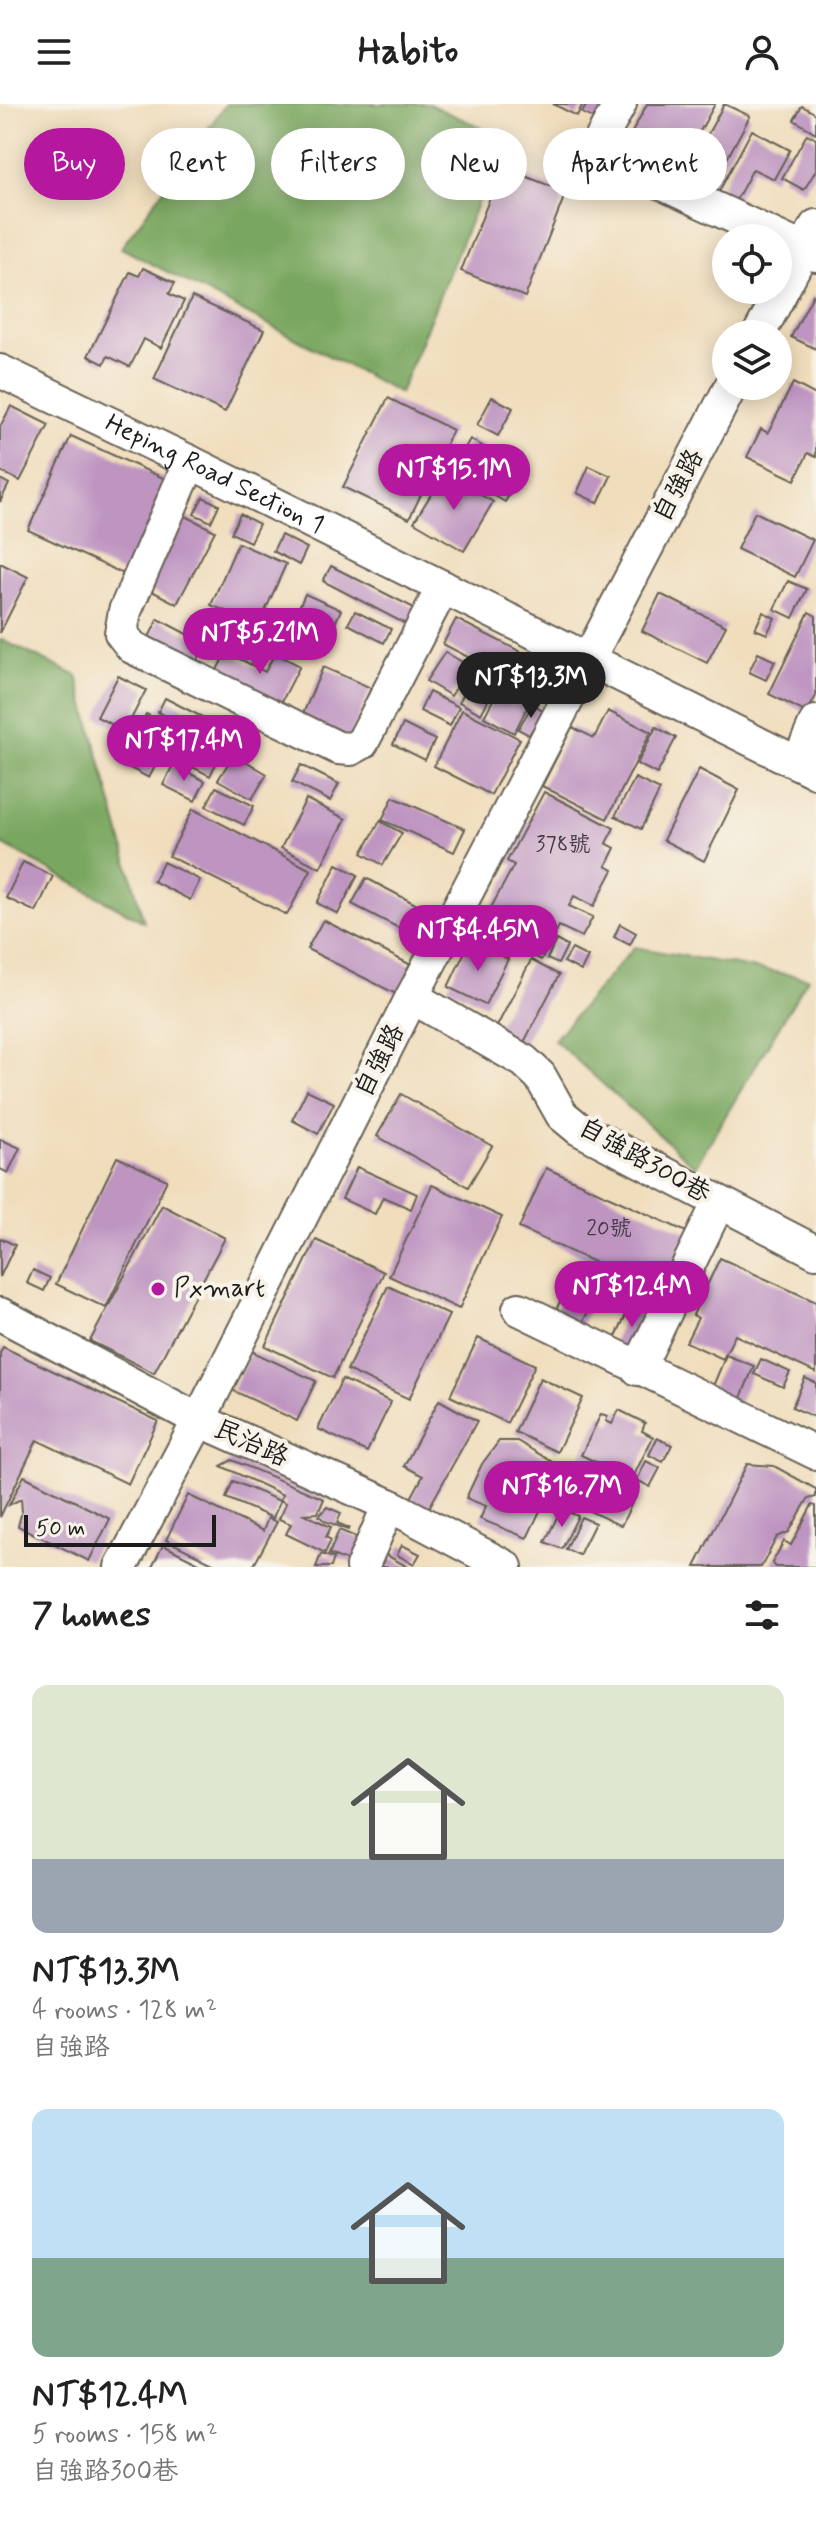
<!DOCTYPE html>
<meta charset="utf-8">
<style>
:root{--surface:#fff;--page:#f2f2f2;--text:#222;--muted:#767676;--accent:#b5179e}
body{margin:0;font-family:Mynerve,"LXGW WenKai TC",sans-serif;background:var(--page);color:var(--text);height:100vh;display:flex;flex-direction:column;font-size:30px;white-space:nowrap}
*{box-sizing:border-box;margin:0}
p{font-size:26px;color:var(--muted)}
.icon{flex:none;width:44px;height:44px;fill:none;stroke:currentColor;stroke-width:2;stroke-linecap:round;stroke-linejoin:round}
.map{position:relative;height:1463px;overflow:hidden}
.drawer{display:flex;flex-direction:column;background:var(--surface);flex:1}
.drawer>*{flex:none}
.guide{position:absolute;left:24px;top:24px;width:768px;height:72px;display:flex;gap:16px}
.buttons{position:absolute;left:712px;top:120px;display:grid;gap:16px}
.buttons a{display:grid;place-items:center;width:80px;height:80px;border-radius:50%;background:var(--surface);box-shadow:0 4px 20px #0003;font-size:40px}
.scale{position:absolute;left:24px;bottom:20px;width:192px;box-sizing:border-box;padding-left:8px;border:4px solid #1c1c1c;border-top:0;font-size:22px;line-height:28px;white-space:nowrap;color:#1c1c1c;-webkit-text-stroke:6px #f7f3e8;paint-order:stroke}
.price{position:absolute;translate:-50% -68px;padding:0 18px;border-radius:28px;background:var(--accent);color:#fff;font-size:26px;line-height:52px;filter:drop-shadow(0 2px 4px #0008)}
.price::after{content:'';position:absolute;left:50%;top:48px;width:24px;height:18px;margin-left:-12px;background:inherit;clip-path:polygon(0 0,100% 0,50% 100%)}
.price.current{background:#222;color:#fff}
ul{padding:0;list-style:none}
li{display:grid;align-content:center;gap:16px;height:424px;padding:0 32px}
li span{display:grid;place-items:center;height:248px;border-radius:16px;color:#555}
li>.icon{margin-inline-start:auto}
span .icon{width:144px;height:144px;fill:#fffc;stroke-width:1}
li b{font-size:34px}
h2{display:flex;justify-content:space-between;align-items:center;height:96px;padding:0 32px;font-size:34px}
.pill{padding:0 28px;border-radius:36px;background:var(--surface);box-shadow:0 4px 20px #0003;font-size:28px;line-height:72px}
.pill.current{background:var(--accent);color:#fff}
header{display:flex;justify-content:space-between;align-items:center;height:104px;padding:0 32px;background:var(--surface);font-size:36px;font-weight:800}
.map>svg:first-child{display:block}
</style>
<header><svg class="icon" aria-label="menu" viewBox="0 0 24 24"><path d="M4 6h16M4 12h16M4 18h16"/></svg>Habito<svg class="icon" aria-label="person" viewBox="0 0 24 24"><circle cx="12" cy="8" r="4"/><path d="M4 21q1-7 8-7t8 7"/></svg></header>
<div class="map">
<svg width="816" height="1463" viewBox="0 0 816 1463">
<rect width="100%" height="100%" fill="#f7f3e8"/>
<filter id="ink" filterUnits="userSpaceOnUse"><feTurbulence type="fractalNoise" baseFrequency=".0125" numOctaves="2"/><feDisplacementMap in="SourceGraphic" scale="16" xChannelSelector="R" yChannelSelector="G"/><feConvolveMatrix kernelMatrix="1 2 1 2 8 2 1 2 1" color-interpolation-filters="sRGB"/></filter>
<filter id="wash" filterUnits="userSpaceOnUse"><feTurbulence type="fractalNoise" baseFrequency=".006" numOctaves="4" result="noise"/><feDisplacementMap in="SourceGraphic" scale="32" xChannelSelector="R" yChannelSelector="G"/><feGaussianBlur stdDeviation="1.8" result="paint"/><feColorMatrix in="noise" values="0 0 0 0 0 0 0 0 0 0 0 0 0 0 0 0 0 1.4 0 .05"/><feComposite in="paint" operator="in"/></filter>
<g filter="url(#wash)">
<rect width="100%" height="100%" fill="#f0ddbc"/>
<g fill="#7aa761" stroke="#4b623e" stroke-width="2">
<path d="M226,0H429L504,34L400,289L121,144Z"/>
<path d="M0,535L77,572L144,818L0,739Z"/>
<path d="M634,843L808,874L695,1063L554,936Z"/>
</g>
<g id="blocks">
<g fill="#be94c1">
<path d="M553,0H583L577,12Z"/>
<path d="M587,0H615L605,20L582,9Z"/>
<path d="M647,0H715L682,60L630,32Z"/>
<path d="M724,0L750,12L708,90L683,76Z"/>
<path d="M802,2L816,10V29L794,16Z"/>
<path d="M752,26L790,46L774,75L753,65L735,98L718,89Z"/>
<path d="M807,30L816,35V66L804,86L782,74Z"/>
<path d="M502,63L566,88L525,193L461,167Z"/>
<path d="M143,164L175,179L169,190L184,197L161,244L144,235L130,263L108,252L104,260L88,252L130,168L139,172Z"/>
<path d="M813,191L816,193V245L791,233Z"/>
<path d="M192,193L264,226L225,308L154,275Z"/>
<path d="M793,279L816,291V353L808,349L795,376L747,353L761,325L768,329Z"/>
<path d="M492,293L513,304L498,332L477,321Z"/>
<path d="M388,294L453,326L409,415L343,383Z"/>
<path d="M11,302L49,321L20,377L0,367V323Z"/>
<path d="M71,332L172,378L128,472L28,426Z"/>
<path d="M470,335L524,366L505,398L452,367Z"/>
<path d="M589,362L611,372L598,399L577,389Z"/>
<path d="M444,369L493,398L464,447L414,418Z"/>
<path d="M0,375L9,380L0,398Z"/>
<path d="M203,393L219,401L211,418L194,410Z"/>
<path d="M755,408L813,436L795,473L737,445Z"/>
<path d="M180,409L215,427L177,500L142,482Z"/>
<path d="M240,410L259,420L250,438L231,429Z"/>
<path d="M281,431L307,444L299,461L273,447Z"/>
<path d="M238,439L286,460L259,521L211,501Z"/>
<path d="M0,459L28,473L0,529Z"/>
<path d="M331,462L422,508L413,524L323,477Z"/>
<path d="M788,477L807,485L793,514L774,505Z"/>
<path d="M305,490L341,506L322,548L286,532Z"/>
<path d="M660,490L726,522L707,559L642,527Z"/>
<path d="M355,507L391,525L384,539L348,520Z"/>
<path d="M763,508L775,514L767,530L755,525Z"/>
<path d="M809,508L816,512V592L807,609L769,590Z"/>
<path d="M158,515L206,540L194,563L146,539Z"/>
<path d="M456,515L535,555L551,579L542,592L443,540Z"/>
<path d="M226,548L265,568L275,549L300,562L280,601L215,570Z"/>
<path d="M445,548L469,562L451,592L426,577Z"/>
<path d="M758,549L775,557L766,576L749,568Z"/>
<path d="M476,560L534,590L514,629L484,613L494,594L466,580Z"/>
<path d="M323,563L371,584L347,640L299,619Z"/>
<path d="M118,572L146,586L125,627L97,613Z"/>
<path d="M467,584L489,595L481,610L459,598Z"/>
<path d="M429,588L459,603L450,622L420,607Z"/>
<path d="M165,594L208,616L200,630L158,608Z"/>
<path d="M533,600L544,607L529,631L518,625Z"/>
<path d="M462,606L520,635L491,691L434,662Z"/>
<path d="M608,607L651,628L607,715L542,682L572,623L594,634Z"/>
<path d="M146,610L175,625L149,674L120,659Z"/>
<path d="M403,620L435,636L425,656L393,640Z"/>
<path d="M656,623L676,634L657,670L637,660Z"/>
<path d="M187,635L220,651L210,672L177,655Z"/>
<path d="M234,650L267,670L252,695L218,676Z"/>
<path d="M173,661L205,677L195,697L163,681Z"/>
<path d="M301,661L339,680L330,697L292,678Z"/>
<path d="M699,665L739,686L704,757L663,736Z"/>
<path d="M635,674L660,686L641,725L615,712Z"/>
<path d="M216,683L254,702L244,721L206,702Z"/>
<path d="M544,688L614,724L606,739L615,744L606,762L613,766L594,802L574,792L569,802L593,813L582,833L559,822L541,856L480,824L514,761L507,757Z"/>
<path d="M393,693L465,725L454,748L382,716Z"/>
<path d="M306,695L346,715L320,764L281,744Z"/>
<path d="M193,705L311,766L287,811L169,752Z"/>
<path d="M380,717L402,729L383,761L362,749Z"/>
<path d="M23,758L53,772L36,808L6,794Z"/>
<path d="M163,758L200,776L190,796L153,777Z"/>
<path d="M337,760L358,771L338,810L317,799Z"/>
<path d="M366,774L425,805L412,831L352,800Z"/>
<path d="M323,816L413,862L398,891L307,845Z"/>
<path d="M620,820L636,829L630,841L614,833Z"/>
<path d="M556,836L567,842L558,860L547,855Z"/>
<path d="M470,837L508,855L485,901L448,883Z"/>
<path d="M572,845L588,853L581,867L564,858Z"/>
<path d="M531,856L559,871L520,946L492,932Z"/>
<path d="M307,986L334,999L318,1030L292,1016Z"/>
<path d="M401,990L492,1042L468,1083L377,1032Z"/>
<path d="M0,1035L20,1044L8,1069L0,1065Z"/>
<path d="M117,1053L167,1076L106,1204L56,1180Z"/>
<path d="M357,1063L417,1090L411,1105L383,1093L375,1110L342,1095Z"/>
<path d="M546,1064L691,1130L664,1190L519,1124Z"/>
<path d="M432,1081L502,1113L459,1205L389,1172Z"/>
<path d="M162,1101L225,1134L154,1269L90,1237Z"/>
<path d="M0,1134L15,1141L0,1173Z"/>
<path d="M316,1136L384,1168L333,1274L265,1242Z"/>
<path d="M720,1154L816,1198V1269L735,1231L723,1255L686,1238L698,1214L693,1211Z"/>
<path d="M33,1166L50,1174L44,1187L27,1179Z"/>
<path d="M575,1166L602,1179L580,1224L553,1212Z"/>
<path d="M388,1182L449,1211L409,1295L347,1266Z"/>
<path d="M632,1198L652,1207L631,1252L611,1243Z"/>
<path d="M478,1234L535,1261L507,1319L450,1292Z"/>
<path d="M3,1243L158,1317L128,1380L37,1336L0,1413V1249Z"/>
<path d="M251,1247L316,1277L297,1317L232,1286Z"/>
<path d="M726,1251L754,1262L736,1306L708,1294Z"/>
<path d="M761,1255L790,1268L783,1283L754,1270Z"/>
<path d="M540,1274L583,1294L557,1348L515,1328Z"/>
<path d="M805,1274L816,1279V1314L792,1303Z"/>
<path d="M342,1275L391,1298L367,1348L318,1325Z"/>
<path d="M439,1296L477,1317L429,1404L411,1394L423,1372L404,1362Z"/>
<path d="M619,1306L645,1319L642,1327L653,1333L632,1375L581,1351L601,1310L608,1312L606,1317L612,1320Z"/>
<path d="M657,1334L672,1341L663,1358L649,1351Z"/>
<path d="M499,1337H517L561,1363L527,1434L480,1415L486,1402L466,1394L482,1360Z"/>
<path d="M232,1356L324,1395L318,1409L304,1410L331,1423L326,1433L331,1436L325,1449L286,1430L291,1420L279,1415L286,1399L280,1396L283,1391L221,1362Z"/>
<path d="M646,1357L660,1364L650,1383L637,1376Z"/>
<path d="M747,1360L774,1362L816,1385V1393L808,1395L789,1428L777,1433L761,1463H695Z"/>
<path d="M570,1367L633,1397L621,1422L558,1392Z"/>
<path d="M24,1372L110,1415L89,1457L18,1422L22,1407L21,1395L9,1401Z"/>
<path d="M233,1377L280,1397L273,1414L226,1394Z"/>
<path d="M188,1391L263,1427L268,1414L277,1418L253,1463H221L166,1436Z"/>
<path d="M812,1401L816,1402V1463H776L772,1459L784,1437L791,1441Z"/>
<path d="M327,1403L341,1409L337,1419L349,1424L348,1426L325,1417L319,1412Z"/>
<path d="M561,1405L578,1412L562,1445L545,1438Z"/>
<path d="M581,1413L595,1419L579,1451L566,1445Z"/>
<path d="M339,1426L368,1438L358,1461L329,1450Z"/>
<path d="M163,1441L207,1463H152Z"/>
<path d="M402,1441L420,1450L414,1460L397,1451Z"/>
<path d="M379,1447L408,1463H373Z"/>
<path d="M321,1450L334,1454L331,1463H316Z"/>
</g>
</g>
</g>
<g filter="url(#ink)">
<use href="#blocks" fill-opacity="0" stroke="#666054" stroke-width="2"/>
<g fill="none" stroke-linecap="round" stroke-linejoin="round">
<g stroke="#666054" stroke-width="36">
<g id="minor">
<path d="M620,0L594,48L816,151"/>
<path d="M759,230L816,122"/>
<path id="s1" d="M0,267L190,358L816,668"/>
<path d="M190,358L125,507L121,529L132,543L338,644L351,645L362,639L443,483"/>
<path d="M798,659L816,618"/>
<path d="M412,893L524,957L540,972L562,1011L579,1025L816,1148"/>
<path d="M519,1205L816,1349"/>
<path d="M0,1210L199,1316L389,1401L506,1463"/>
<path d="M638,1265L719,1098"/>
<path d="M121,1463L199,1316L412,893L731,282"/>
<path d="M362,1463L389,1401"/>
</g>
</g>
<use href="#minor" stroke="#fff" stroke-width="32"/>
</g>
</g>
<circle fill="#b5179e" stroke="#f7f3e8" stroke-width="3" cx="158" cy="1185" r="8"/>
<g text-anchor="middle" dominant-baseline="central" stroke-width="8" stroke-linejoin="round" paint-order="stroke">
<g font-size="22" fill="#443a45">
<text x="563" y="741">378號</text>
<text x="609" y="1125">20號</text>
</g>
<g font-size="26" fill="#1c1c1c" stroke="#f7f3e8">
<text stroke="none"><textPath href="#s1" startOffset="238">Heping Road Section 1</textPath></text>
<text transform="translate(679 382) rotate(-62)">自強路</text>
<text transform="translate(380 957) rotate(-63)">自強路</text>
<text transform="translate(644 1057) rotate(29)">自強路300巷</text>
<text transform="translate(251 1340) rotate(24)">民治路</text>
</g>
<g font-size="26" fill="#1c1c1c" stroke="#f7f3e8" text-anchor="start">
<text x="174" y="1185">Pxmart</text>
</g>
</g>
</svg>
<div class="buttons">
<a><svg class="icon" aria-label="locate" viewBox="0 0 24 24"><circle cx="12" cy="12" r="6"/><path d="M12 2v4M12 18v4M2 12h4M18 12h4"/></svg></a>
<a><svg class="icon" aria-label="layers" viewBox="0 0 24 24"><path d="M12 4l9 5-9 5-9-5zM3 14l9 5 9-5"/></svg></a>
</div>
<div class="scale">50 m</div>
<b class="price" style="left:454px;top:408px">NT$15.1M</b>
<b class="price" style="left:260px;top:572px">NT$5.21M</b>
<b class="price current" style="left:531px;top:616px">NT$13.3M</b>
<b class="price" style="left:184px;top:679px">NT$17.4M</b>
<b class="price" style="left:478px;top:869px">NT$4.45M</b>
<b class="price" style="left:632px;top:1225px">NT$12.4M</b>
<b class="price" style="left:562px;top:1425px">NT$16.7M</b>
<div class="guide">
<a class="pill current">Buy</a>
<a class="pill">Rent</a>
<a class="pill">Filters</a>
<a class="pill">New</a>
<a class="pill">Apartment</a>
</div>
</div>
<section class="drawer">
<h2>7 homes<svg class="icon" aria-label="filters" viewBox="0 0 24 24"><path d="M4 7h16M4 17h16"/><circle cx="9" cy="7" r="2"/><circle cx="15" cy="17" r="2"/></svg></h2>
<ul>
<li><span style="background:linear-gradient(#dfe7d0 70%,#9aa5b1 0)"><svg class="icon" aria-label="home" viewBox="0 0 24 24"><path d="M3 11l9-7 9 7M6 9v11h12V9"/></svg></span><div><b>NT$13.3M</b><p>4 rooms · 128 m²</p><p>自強路</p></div></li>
<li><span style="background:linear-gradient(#bfe0f5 60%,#7fa58c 0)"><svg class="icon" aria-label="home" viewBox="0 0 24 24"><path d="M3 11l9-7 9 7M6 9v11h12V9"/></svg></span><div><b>NT$12.4M</b><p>5 rooms · 158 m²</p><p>自強路300巷</p></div></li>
</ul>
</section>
